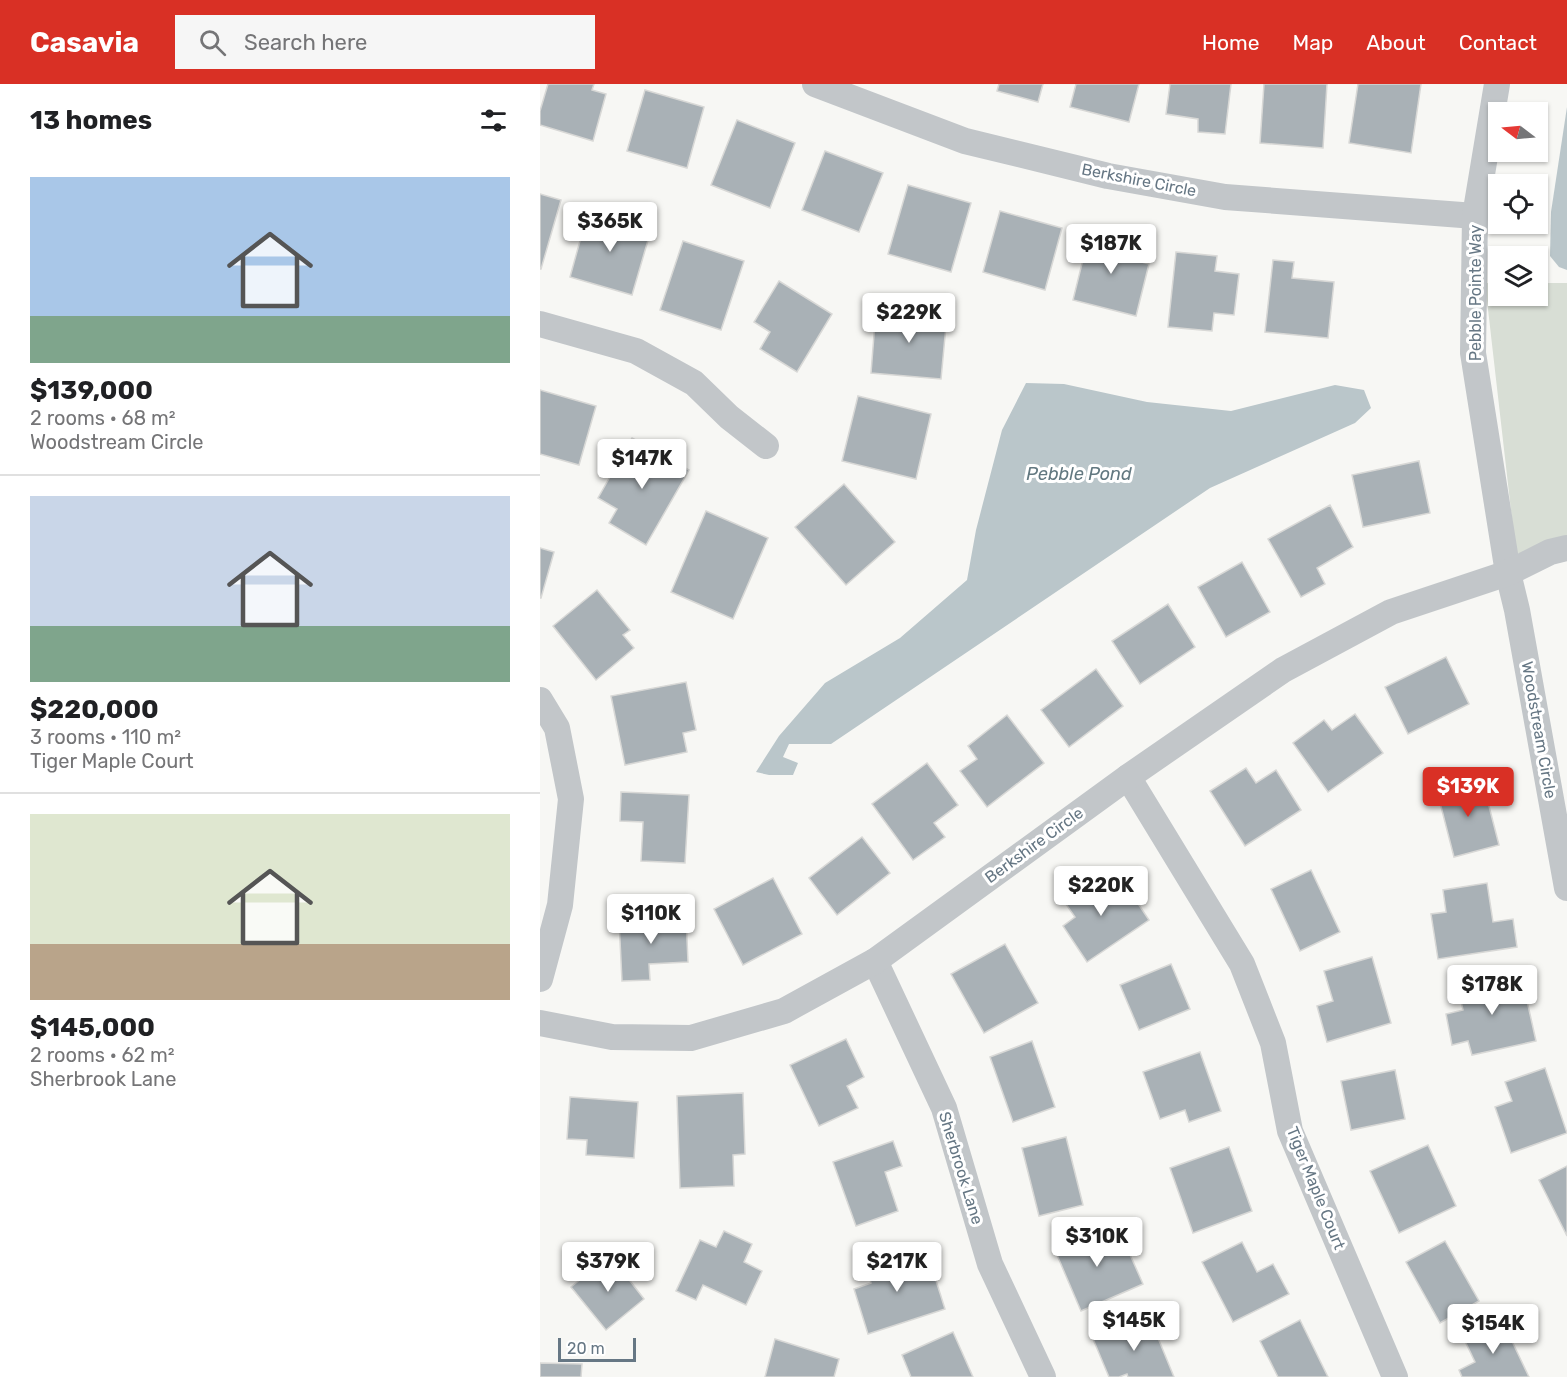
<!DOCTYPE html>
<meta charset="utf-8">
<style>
:root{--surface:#fff;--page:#f6f6f6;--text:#202124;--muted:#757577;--line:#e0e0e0;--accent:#d93025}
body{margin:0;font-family:Rubik,sans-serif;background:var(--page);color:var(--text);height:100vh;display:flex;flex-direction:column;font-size:22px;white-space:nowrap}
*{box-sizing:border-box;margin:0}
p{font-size:20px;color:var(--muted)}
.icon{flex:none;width:33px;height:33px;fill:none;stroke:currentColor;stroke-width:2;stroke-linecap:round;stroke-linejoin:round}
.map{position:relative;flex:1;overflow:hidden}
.details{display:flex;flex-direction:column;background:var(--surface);width:540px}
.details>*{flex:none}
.needle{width:39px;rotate:286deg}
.controls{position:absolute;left:948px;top:18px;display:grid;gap:12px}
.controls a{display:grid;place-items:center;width:60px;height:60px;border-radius:0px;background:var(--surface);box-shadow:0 2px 4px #0004;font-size:30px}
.scale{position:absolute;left:18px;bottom:15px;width:78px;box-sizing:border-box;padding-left:6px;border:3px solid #667784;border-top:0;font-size:16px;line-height:21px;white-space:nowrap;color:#667784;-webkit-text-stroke:4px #fff;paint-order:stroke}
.price{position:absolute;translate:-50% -51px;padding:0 14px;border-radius:6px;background:#fff;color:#222;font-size:20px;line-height:39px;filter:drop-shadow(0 2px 3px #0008)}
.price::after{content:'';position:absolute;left:50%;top:36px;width:18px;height:14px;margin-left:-9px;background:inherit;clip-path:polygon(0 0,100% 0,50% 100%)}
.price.current{background:var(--accent);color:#fff}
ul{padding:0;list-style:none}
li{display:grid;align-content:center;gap:12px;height:318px;padding:0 30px}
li+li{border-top:2px solid var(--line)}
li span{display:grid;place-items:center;height:186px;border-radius:0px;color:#555}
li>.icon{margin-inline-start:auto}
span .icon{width:108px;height:108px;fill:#fffc;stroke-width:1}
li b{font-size:26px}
h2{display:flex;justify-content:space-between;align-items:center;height:72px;padding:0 30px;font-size:26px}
header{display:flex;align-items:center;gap:36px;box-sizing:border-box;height:84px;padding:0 30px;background:var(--accent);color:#fff}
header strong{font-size:28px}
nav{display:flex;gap:33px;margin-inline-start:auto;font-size:21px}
.search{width:420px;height:54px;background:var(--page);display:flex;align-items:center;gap:15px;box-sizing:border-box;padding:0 21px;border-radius:0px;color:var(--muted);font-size:22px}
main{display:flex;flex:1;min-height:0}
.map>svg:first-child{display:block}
</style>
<header>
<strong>Casavia</strong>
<div class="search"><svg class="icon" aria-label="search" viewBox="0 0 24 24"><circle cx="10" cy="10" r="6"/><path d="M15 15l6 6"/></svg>Search here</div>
<nav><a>Home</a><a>Map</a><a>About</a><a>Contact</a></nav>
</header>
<main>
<section class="details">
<h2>13 homes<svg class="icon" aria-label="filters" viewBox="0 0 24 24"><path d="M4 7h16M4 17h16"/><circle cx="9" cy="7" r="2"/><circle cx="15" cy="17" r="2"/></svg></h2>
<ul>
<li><span style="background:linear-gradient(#a9c7e8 75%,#7fa58c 0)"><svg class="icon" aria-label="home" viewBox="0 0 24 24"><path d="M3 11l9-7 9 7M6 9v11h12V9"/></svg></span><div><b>$139,000</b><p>2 rooms · 68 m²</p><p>Woodstream Circle</p></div></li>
<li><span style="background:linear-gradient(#c9d6e8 70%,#7fa58c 0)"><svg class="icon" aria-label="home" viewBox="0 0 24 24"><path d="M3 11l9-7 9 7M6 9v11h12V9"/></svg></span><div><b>$220,000</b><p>3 rooms · 110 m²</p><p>Tiger Maple Court</p></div></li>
<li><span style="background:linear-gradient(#dfe7d0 70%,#b9a48a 0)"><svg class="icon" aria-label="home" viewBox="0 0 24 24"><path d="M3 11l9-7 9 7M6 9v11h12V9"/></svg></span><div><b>$145,000</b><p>2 rooms · 62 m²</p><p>Sherbrook Lane</p></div></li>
</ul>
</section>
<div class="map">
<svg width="1027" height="1293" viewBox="0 0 1027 1293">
<rect width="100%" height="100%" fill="#f7f7f4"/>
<path fill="#d8ded5" d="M945,199H958V212H998V199H1027V458L976,470Z"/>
<g fill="#bac6ca">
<path d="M1027,23V186L1019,183L1010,172L1011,128Z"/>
<path d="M486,299L524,300L607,318L691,327L795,301L824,306L831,324L815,339L670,404L291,660H249L243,673L258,679L253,691H229L216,688L239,652L285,599L360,554L427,496L436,446L462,346Z"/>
</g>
<g fill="#a9b1b6" stroke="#d8d8d6" stroke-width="1.5">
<path d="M8,0H54L52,6L66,10L53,57L0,41V27Z"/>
<path d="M459,0H503L498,18L457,7Z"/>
<path d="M536,0H599L589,38L530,23Z"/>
<path d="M630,0H691L685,50L658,48V35L626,30Z"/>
<path d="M724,0H787L783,64L720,59Z"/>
<path d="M818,0H881L871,69L809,59Z"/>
<path d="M105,6L164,23L147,84L87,67Z"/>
<path d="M197,36L255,59L230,124L171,101Z"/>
<path d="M285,67L343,89L319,148L262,126Z"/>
<path d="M368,101L431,119L411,188L348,170Z"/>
<path d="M0,110L21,116L1,185H0Z"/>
<path d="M460,127L522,144L505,206L443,188Z"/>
<path d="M48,128L111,146L92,211L30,193Z"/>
<path d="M550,147L595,159L590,175L609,180L596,232L533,216Z"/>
<path d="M143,157L204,177L181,246L120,226Z"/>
<path d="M636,168L677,172L675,187L699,190L694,231L674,229L672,247L628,243Z"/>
<path d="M733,176L754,178L752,194L794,198L788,254L725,248Z"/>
<path d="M239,197L292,230L257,288L220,265L230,248L214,238Z"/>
<path d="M336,225L407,231L401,295L331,289Z"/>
<path d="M0,306L56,322L39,381L0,370Z"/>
<path d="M318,312L391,330L376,395L302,377Z"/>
<path d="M92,354L149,386L106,461L69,439L77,425L58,414Z"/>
<path d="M879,377L890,429L823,443L812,391Z"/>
<path d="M304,400L355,458L306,501L255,443Z"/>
<path d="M790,421L813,463L777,484L785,500L761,513L728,455Z"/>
<path d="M166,427L228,454L193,535L131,508Z"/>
<path d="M0,464L14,468L1,514H0Z"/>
<path d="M702,478L730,528L686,553L658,503Z"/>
<path d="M57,506L90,546L83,551L94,564L56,596L13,542Z"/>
<path d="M628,520L655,563L600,600L572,557Z"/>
<path d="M906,573L929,620L868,650L845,603Z"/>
<path d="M556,585L583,622L529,663L501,626Z"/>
<path d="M146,598L156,646L143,649L147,668L85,681L71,612Z"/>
<path d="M815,630L843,669L788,708L753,659L784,636L792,646Z"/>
<path d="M467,631L504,679L447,723L420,687L437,675L428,662Z"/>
<path d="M387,679L418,721L394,739L405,753L373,776L332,720Z"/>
<path d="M706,684L716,699L736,686L761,726L705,762L670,707Z"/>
<path d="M942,695L959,761L914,773L897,707Z"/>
<path d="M81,708L149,711L145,779L101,777L103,738L80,737Z"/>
<path d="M322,753L350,789L297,831L269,794Z"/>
<path d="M771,786L800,848L760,867L731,805Z"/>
<path d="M555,790L571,813L587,803L609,836L547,878L523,842L535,833L521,813Z"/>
<path d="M233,794L262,850L203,881L174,825Z"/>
<path d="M947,799L953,838L973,835L977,863L898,875L891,830L906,828L903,806Z"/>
<path d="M146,832L148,878L109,880L110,896L82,897L79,836Z"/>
<path d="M465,860L498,919L444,949L411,890Z"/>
<path d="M832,873L851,939L787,958L777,922L793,917L784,887Z"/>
<path d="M631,880L650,925L599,946L580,901Z"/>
<path d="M981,890L996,957L932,971L928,957L912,961L906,930L923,926L918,904Z"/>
<path d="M306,955L324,993L307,1002L318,1024L279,1042L250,981Z"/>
<path d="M492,957L515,1023L473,1038L450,973Z"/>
<path d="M660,968L681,1027L649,1038L645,1026L620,1035L603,988Z"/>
<path d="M1005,984L1027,1049L971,1069L955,1023L972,1017L965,998Z"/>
<path d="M855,986L865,1035L811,1046L801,997Z"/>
<path d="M203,1009L205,1070L193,1071L194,1102L140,1104L137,1012Z"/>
<path d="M30,1013L98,1018L94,1074L46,1071L47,1056L27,1055Z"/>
<path d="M526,1053L543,1121L499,1132L482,1064Z"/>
<path d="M353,1057L362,1082L345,1088L358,1127L316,1142L293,1078Z"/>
<path d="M888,1061L916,1122L859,1149L830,1087Z"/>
<path d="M689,1063L712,1127L653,1149L630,1084Z"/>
<path d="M1027,1082V1152L999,1096Z"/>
<path d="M564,1142L573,1162L584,1157L603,1200L541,1227L514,1164Z"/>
<path d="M184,1147L212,1160L204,1178L222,1187L206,1221L163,1201L156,1216L136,1207L160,1156L176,1163Z"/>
<path d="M905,1157L939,1217L900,1239L866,1178Z"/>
<path d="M702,1158L717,1188L733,1180L749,1210L693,1238L662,1178Z"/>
<path d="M366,1165L375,1193L393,1187L405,1225L328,1250L314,1205L331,1199L325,1179Z"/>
<path d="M70,1171L104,1215L66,1246L31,1203Z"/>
<path d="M609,1232L634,1293H588L587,1290L579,1293H569L553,1255Z"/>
<path d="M760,1236L788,1293H738L720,1257Z"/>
<path d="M962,1236L989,1293H922L919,1286L935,1278L924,1255Z"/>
<path d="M413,1248L433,1293H371L362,1271Z"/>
<path d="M235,1255L299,1275L294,1293H225Z"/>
<path d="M0,1279L42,1280L41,1293H0Z"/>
</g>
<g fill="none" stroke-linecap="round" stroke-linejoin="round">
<g stroke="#c2c6c9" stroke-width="26">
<path d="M275,0L425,57L568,92L685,113L935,132"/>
<path d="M957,0L935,132L933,269L968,489L977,526L1027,804"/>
<path d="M0,240L96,267L154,299L189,333L226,362"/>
<path d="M0,616L17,644L31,715L20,821L0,895"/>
<path d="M588,693L702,880L733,959L750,1047L855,1293"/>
<path d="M335,877L404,1024L450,1180L503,1293"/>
<path d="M0,939L72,953L151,954L244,927L335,877L588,693L743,586L851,528L968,489L1010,468L1027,464"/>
</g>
</g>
<g text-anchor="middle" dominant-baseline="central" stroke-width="6" stroke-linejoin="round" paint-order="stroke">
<g font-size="16" fill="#667784" stroke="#fff">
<text transform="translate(599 96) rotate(11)">Berkshire Circle</text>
<text transform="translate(935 209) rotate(-90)">Pebble Pointe Way</text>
<text transform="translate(999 646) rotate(80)">Woodstream Circle</text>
<text transform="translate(494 761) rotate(-36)">Berkshire Circle</text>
<text transform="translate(421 1084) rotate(73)">Sherbrook Lane</text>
<text transform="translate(776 1104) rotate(68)">Tiger Maple Court</text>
</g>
<g font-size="18" font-style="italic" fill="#627880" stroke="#fff">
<text x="539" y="390">Pebble Pond</text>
</g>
</g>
</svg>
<div class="controls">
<a><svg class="needle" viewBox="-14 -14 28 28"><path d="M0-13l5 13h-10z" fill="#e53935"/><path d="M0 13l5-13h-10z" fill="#757577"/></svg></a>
<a><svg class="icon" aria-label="locate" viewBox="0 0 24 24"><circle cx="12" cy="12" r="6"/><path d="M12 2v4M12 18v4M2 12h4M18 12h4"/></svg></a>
<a><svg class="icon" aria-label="layers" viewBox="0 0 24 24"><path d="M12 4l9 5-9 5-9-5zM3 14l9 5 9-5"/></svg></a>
</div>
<div class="scale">20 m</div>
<b class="price" style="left:70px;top:169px">$365K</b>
<b class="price" style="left:571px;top:191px">$187K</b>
<b class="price" style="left:369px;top:260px">$229K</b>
<b class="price" style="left:102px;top:406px">$147K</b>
<b class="price current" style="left:928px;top:734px">$139K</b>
<b class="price" style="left:561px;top:833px">$220K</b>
<b class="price" style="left:111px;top:861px">$110K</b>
<b class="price" style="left:952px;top:932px">$178K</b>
<b class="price" style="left:557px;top:1184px">$310K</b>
<b class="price" style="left:68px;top:1209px">$379K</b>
<b class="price" style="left:357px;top:1209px">$217K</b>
<b class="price" style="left:594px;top:1268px">$145K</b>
<b class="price" style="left:953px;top:1271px">$154K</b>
</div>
</main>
